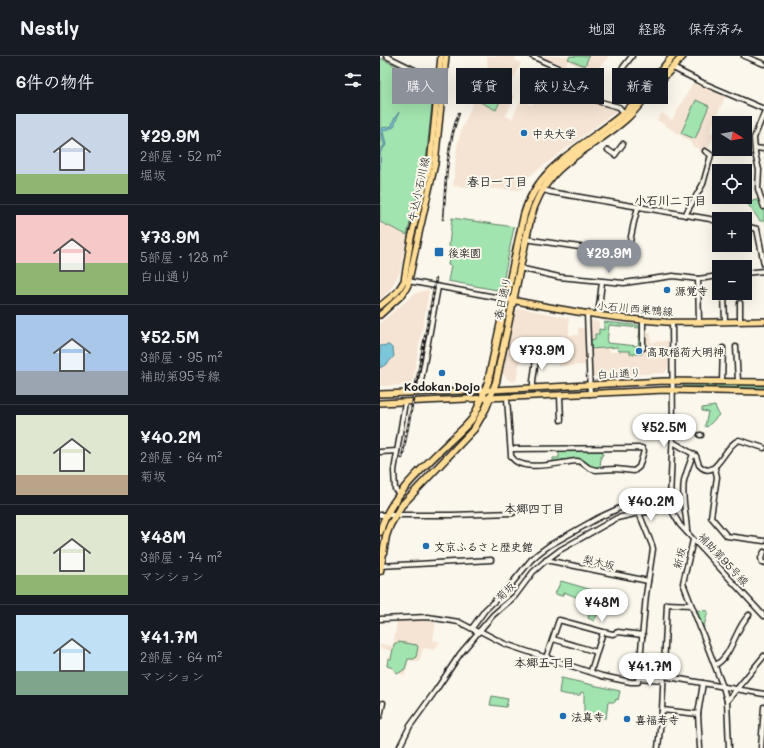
<!DOCTYPE html>
<html lang="ja">
<meta charset="utf-8">
<style>
:root{--surface:#171b24;--page:#242831;--text:#f1f3f6;--muted:#9ea1a6;--line:#363941;--accent:#8c9099}
body{margin:0;font-family:Mali,"Klee One",sans-serif;background:var(--page);color:var(--text);height:100vh;display:flex;flex-direction:column;font-size:15px;white-space:nowrap}
*{box-sizing:border-box;margin:0}
p{font-size:13px;color:var(--muted)}
.icon{flex:none;width:22px;height:22px;fill:none;stroke:currentColor;stroke-width:2;stroke-linecap:round;stroke-linejoin:round}
.map{position:relative;flex:1;overflow:hidden}
.panel{display:flex;flex-direction:column;background:var(--surface);width:380px}
.panel>*{flex:none}
.banner{position:absolute;left:12px;top:12px;width:312px;height:36px;display:flex;gap:8px}
.needle{width:26px;rotate:101deg}
.controls{position:absolute;left:332px;top:60px;display:grid;gap:8px}
.controls a{display:grid;place-items:center;width:40px;height:40px;border-radius:0px;background:var(--surface);box-shadow:0 4px 16px #0002;font-size:20px}
.price{position:absolute;translate:-50% -34px;padding:0 9px;border-radius:14px;background:#fff;color:#222;font-size:13px;line-height:26px;filter:drop-shadow(0 1px 2px #0008)}
.price::after{content:'';position:absolute;left:50%;top:24px;width:12px;height:9px;margin-left:-6px;background:inherit;clip-path:polygon(0 0,100% 0,50% 100%)}
.price.current{background:var(--accent);color:#fff}
ul{padding:0;list-style:none}
li{display:flex;align-items:center;gap:12px;height:100px;padding:0 16px}
li+li{border-top:1px solid var(--line)}
li span{display:grid;place-items:center;flex:none;width:112px;height:80px;border-radius:0px;color:#555}
li>.icon{margin-inline-start:auto}
span .icon{width:48px;height:48px;fill:#fffc;stroke-width:1}
li b{font-size:17px}
h2{display:flex;justify-content:space-between;align-items:center;height:48px;padding:0 16px;font-size:17px}
.chip{padding:0 14px;border-radius:0px;background:var(--surface);box-shadow:0 4px 16px #0002;font-size:14px;line-height:36px}
.chip.current{background:var(--accent);color:#fff}
header{display:flex;align-items:center;gap:24px;box-sizing:border-box;height:56px;padding:0 20px;background:var(--surface);border-bottom:1px solid var(--line)}
header strong{font-size:19px}
nav{display:flex;gap:22px;margin-inline-start:auto;font-size:14px}
main{display:flex;flex:1;min-height:0}
.map>svg:first-child{display:block}
</style>
<header>
<strong>Nestly</strong>
<nav><a>地図</a><a>経路</a><a>保存済み</a></nav>
</header>
<main>
<section class="panel">
<h2>6件の物件<svg class="icon" aria-label="filters" viewBox="0 0 24 24"><path d="M4 7h16M4 17h16"/><circle cx="9" cy="7" r="2"/><circle cx="15" cy="17" r="2"/></svg></h2>
<ul>
<li><span style="background:linear-gradient(#c9d6e8 75%,#8fb573 0)"><svg class="icon" aria-label="home" viewBox="0 0 24 24"><path d="M3 11l9-7 9 7M6 9v11h12V9"/></svg></span><div><b>¥29.9M</b><p>2部屋 · 52 m²</p><p>堀坂</p></div></li>
<li><span style="background:linear-gradient(#f6c9c9 60%,#8fb573 0)"><svg class="icon" aria-label="home" viewBox="0 0 24 24"><path d="M3 11l9-7 9 7M6 9v11h12V9"/></svg></span><div><b>¥73.9M</b><p>5部屋 · 128 m²</p><p>白山通り</p></div></li>
<li><span style="background:linear-gradient(#a9c7e8 70%,#9aa5b1 0)"><svg class="icon" aria-label="home" viewBox="0 0 24 24"><path d="M3 11l9-7 9 7M6 9v11h12V9"/></svg></span><div><b>¥52.5M</b><p>3部屋 · 95 m²</p><p>補助第95号線</p></div></li>
<li><span style="background:linear-gradient(#dfe7d0 75%,#b9a48a 0)"><svg class="icon" aria-label="home" viewBox="0 0 24 24"><path d="M3 11l9-7 9 7M6 9v11h12V9"/></svg></span><div><b>¥40.2M</b><p>2部屋 · 64 m²</p><p>菊坂</p></div></li>
<li><span style="background:linear-gradient(#dfe7d0 75%,#8fb573 0)"><svg class="icon" aria-label="home" viewBox="0 0 24 24"><path d="M3 11l9-7 9 7M6 9v11h12V9"/></svg></span><div><b>¥48M</b><p>3部屋 · 74 m²</p><p>マンション</p></div></li>
<li><span style="background:linear-gradient(#bfe0f5 70%,#7fa58c 0)"><svg class="icon" aria-label="home" viewBox="0 0 24 24"><path d="M3 11l9-7 9 7M6 9v11h12V9"/></svg></span><div><b>¥41.7M</b><p>2部屋 · 64 m²</p><p>マンション</p></div></li>
</ul>
</section>
<div class="map">
<svg width="384" height="692" viewBox="0 0 384 692">
<rect width="100%" height="100%" fill="#fbf7ec"/>
<filter id="ink" filterUnits="userSpaceOnUse"><feTurbulence type="fractalNoise" baseFrequency=".025" numOctaves="2"/><feDisplacementMap in="SourceGraphic" scale="8" xChannelSelector="R" yChannelSelector="G"/><feConvolveMatrix kernelMatrix="1 2 1 2 8 2 1 2 1" color-interpolation-filters="sRGB"/></filter>
<g filter="url(#ink)">
<g fill="#f5e4d3">
<path d="M107,0H136L135,4L141,7L127,37L135,40L126,60L132,63L141,43L151,49L177,26L209,43L223,49L231,50L238,54L144,124L141,134L112,133L73,130L77,91L81,74L94,44L108,24Z"/>
<path d="M160,0H229L218,13L209,37L200,32L205,13L188,5L184,12Z"/>
<path d="M314,25L346,39L330,75L335,78L327,94L323,92L321,94L314,91L309,85L277,64L282,57L292,64Z"/>
<path d="M0,166L27,180L20,216L9,235L0,244Z"/>
<path d="M46,234L49,235L32,329L0,330V267L34,238Z"/>
<path d="M140,252L189,262V279H198V272H205L207,309L179,310L178,296L159,297L142,294L136,325H130L122,317L135,255Z"/>
<path d="M209,264L219,266V278L215,283L209,284Z"/>
<path d="M265,276H271V286L288,285V313L284,317L211,321L210,293L229,292L230,296L250,295V298H262Z"/>
<path d="M48,564L56,565L53,584L60,586L54,594L43,592L39,606L29,604L25,619L13,616V613L6,610L8,601H11L12,595L0,592V588L13,590L17,565Z"/>
</g>
<g fill="#a2e4af" stroke="#5f8066" fill-rule="evenodd">
<path d="M190,0H209L205,10L188,3Z"/>
<path d="M0,2L54,29L46,105L27,179L0,166Z"/>
<path d="M110,21L119,25L116,33L123,38L116,54L96,44Z"/>
<path d="M316,44L329,50L315,83L301,77Z"/>
<path d="M379,143L384,154V165H380L367,147Z"/>
<path d="M72,162L134,171L122,231L117,234L68,225L71,210L68,209L71,193L69,189Z"/>
<path d="M224,266L262,270V298H250V295H239L238,291L210,293L209,284L215,283V278H219V273L224,274ZM229,269L260,272L258,290L227,287Z"/>
<path d="M303,328L384,330V332L303,330Z"/>
<path d="M335,350L339,359L327,371L325,370L328,356L322,355V352Z"/>
<path d="M179,394L223,395V399L221,400L220,413C209,412 198,405 186,404C182,404 177,405 173,406V402H179Z"/>
<path d="M181,525L226,538L219,557H218L214,565L208,562L211,552L205,550L206,545L184,536L182,540L175,538Z"/>
<path d="M316,554L328,555L323,574H322L315,555Z"/>
<path d="M19,586L37,589L38,591L36,601L34,603H28L25,613L19,617H17L13,612L7,610L8,603H11L14,588Z"/>
<path d="M181,622L240,635L238,644L236,643L235,646H228L226,662L204,661V637L201,636L200,639H189L179,637Z"/>
<path d="M112,640L128,643L126,651L110,649Z"/>
</g>
<g fill="#7bc6db" stroke="#55828f">
<path d="M19,56L14,71L3,75L6,89L0,97V113V95L4,90V87L0,75L2,72L12,70L13,65Z"/>
<path d="M9,289L13,293L14,300L8,307L0,312V290Z"/>
</g>
<g fill="none" stroke-linecap="round" stroke-linejoin="round">
<g stroke="#1c1c1c" stroke-width="7">
<g id="minor">
<path d="M6,0L49,21L60,23"/>
<path d="M152,0L180,13L177,23V24L221,46L239,51L245,58"/>
<path d="M252,0L238,18L265,35"/>
<path d="M364,0L384,8"/>
<path d="M293,12L323,27L384,53"/>
<path d="M384,57L374,82L375,97L379,114L378,133L384,151"/>
<path d="M375,92L384,93"/>
<path d="M228,94L235,99L243,88"/>
<path d="M161,133L170,136L330,163L339,166"/>
<path d="M305,159L323,128L331,99L325,95"/>
<path d="M365,170L377,173L384,208"/>
<path d="M145,183L220,194L247,200L254,166L258,151"/>
<path d="M139,212L179,221L244,227L293,220L318,223L339,220"/>
<path d="M365,217L384,215"/>
<path d="M318,223L319,265"/>
<path d="M28,225L126,243"/>
<path d="M344,240L345,265"/>
<path d="M360,247V265"/>
<path d="M207,257L210,338"/>
<path d="M218,259L222,226"/>
<path d="M263,264V292"/>
<path d="M292,266L293,372L290,444L293,457L300,469L384,560"/>
<path d="M356,291L358,325"/>
<path d="M342,325L343,292"/>
<path d="M153,332V325L157,296"/>
<path d="M39,336L58,231"/>
<path d="M180,340L181,364"/>
<path d="M127,342L131,400C141,418 180,406 197,405L201,406L209,412L216,414L236,413L254,415L259,411L264,395L262,392L131,393"/>
<path d="M320,379H321"/>
<path d="M293,386L313,398L316,400L319,409C336,427 344,389 359,384L384,392"/>
<path d="M0,396L17,395"/>
<path d="M335,412L337,421L331,461L347,480L384,485"/>
<path d="M19,438L15,433L14,415L25,346"/>
<path d="M0,459H72L133,457"/>
<path d="M307,476C307,460 301,442 304,425C306,416 310,407 313,398"/>
<path d="M313,484L303,527L343,631L347,645L349,692"/>
<path d="M384,496L381,502L382,507H384"/>
<path d="M166,504L268,525"/>
<path d="M0,510L111,504"/>
<path d="M0,563L48,561L79,566L98,576"/>
<path d="M92,572L105,554L128,532L151,504L159,497L170,489L218,462L242,451L258,446"/>
<path d="M100,575L125,588L170,603L222,620L251,626H258L266,539L273,493L272,489L259,457"/>
<path d="M173,583L217,596"/>
<path d="M166,602L179,564L223,576L233,578L238,576L263,579"/>
<path d="M335,609C352,601 355,572 369,559"/>
<path d="M211,615L223,576"/>
<path d="M283,620L384,638"/>
<path d="M258,622L283,624"/>
<path d="M347,645L384,600"/>
<path d="M282,654L318,658"/>
<path d="M0,660L3,647"/>
<path d="M19,692L30,670L56,634L80,598L113,559L135,540L153,516L164,506L180,494L237,462L259,457L275,455L291,449"/>
<path d="M278,692L282,654L287,548L311,549"/>
<path d="M320,692L318,658L323,627"/>
<path d="M381,692L384,651"/>
</g>
</g>
<g stroke="#1c1c1c" stroke-width="8">
<g id="major">
<path d="M126,243C178,253 232,263 286,266C318,267 352,265 384,265"/>
<path d="M0,250L17,236L24,225L31,182L50,108L61,0"/>
<path d="M0,259L23,238L28,229L38,182L55,108L66,0"/>
<path d="M0,338L113,334L284,325L384,326"/>
<path d="M0,347L285,334L384,336"/>
</g>
</g>
<g stroke="#1c1c1c" stroke-width="9">
<g id="highway">
<path d="M0,476C9,441 43,412 68,387C76,379 85,372 92,363C99,352 103,339 108,326L144,159C158,108 206,90 243,58C262,41 277,19 293,0"/>
<path d="M0,515L6,480L10,469L21,450L94,373L106,352L116,326L150,164C165,106 206,98 246,63C255,55 262,45 270,36C281,24 292,12 303,0"/>
</g>
</g>
<use href="#minor" stroke="#fbf7ec" stroke-width="4"/>
<use href="#major" stroke="#ffdd96" stroke-width="5"/>
<use href="#highway" stroke="#ffdd96" stroke-width="6"/>
<g stroke="#1c1c1c" stroke-width="2.5">
<g id="rail">
<path d="M63,163C66,128 66,91 79,57"/>
<path d="M22,402L56,223"/>
</g>
</g>
<use href="#rail" stroke="#fbf7ec" stroke-width="1" stroke-dasharray="3" stroke-linecap="butt"/>
</g>
</g>
<g fill="#1f6fb2" stroke="#fbf7ec" stroke-width="1.5">
<circle cx="144" cy="77" r="4"/>
<rect x="54" y="191" width="10" height="10" rx="2"/>
<circle cx="287" cy="234" r="4"/>
<circle cx="259" cy="295" r="4"/>
<circle cx="62" cy="317" r="4"/>
<circle cx="46" cy="490" r="4"/>
<circle cx="183" cy="660" r="4"/>
<circle cx="247" cy="663" r="4"/>
</g>
<g text-anchor="middle" dominant-baseline="central" stroke-width="4" stroke-linejoin="round" paint-order="stroke">
<g font-size="11" font-weight="bold" fill="#1c1c1c" stroke="#fbf7ec" text-anchor="start">
<text x="152" y="77">中央大学</text>
<text x="68" y="196">後楽園</text>
<text x="295" y="234">源覚寺</text>
<text x="267" y="295">高取稲荷大明神</text>
<text x="62" y="330" text-anchor="middle">Kodokan Dojo</text>
<text x="54" y="490">文京ふるさと歴史館</text>
<text x="191" y="660">法真寺</text>
<text x="255" y="663">喜福寿寺</text>
</g>
<g font-size="11" fill="#1c1c1c" stroke="#fbf7ec">
<text transform="translate(38 133) rotate(-78)">牛込小石川線</text>
<text transform="translate(122 242) rotate(-78)">春日通り</text>
<text transform="translate(255 252) rotate(5)">小石川西巣鴨線</text>
<text transform="translate(239 317) rotate(-3)">白山通り</text>
<text transform="translate(299 502) rotate(-76)">新坂</text>
<text transform="translate(344 503) rotate(47)">補助第95号線</text>
<text transform="translate(219 506) rotate(13)">梨木坂</text>
<text transform="translate(125 535) rotate(-45)">菊坂</text>
</g>
<g font-size="12" font-weight="bold" fill="#1c1c1c" stroke="#fbf7ec">
<text x="117" y="125">春日一丁目</text>
<text x="290" y="144">小石川二丁目</text>
<text x="154" y="452">本郷四丁目</text>
<text x="164" y="606">本郷五丁目</text>
</g>
</g>
</svg>
<div class="controls">
<a><svg class="needle" viewBox="-14 -14 28 28"><path d="M0-13l5 13h-10z" fill="#e53935"/><path d="M0 13l5-13h-10z" fill="#9ea1a6"/></svg></a>
<a><svg class="icon" aria-label="locate" viewBox="0 0 24 24"><circle cx="12" cy="12" r="6"/><path d="M12 2v4M12 18v4M2 12h4M18 12h4"/></svg></a>
<a>+</a>
<a>−</a>
</div>
<b class="price current" style="left:229px;top:218px">¥29.9M</b>
<b class="price" style="left:162px;top:315px">¥73.9M</b>
<b class="price" style="left:284px;top:392px">¥52.5M</b>
<b class="price" style="left:271px;top:466px">¥40.2M</b>
<b class="price" style="left:222px;top:567px">¥48M</b>
<b class="price" style="left:270px;top:631px">¥41.7M</b>
<div class="banner">
<a class="chip current">購入</a>
<a class="chip">賃貸</a>
<a class="chip">絞り込み</a>
<a class="chip">新着</a>
</div>
</div>
</main>
